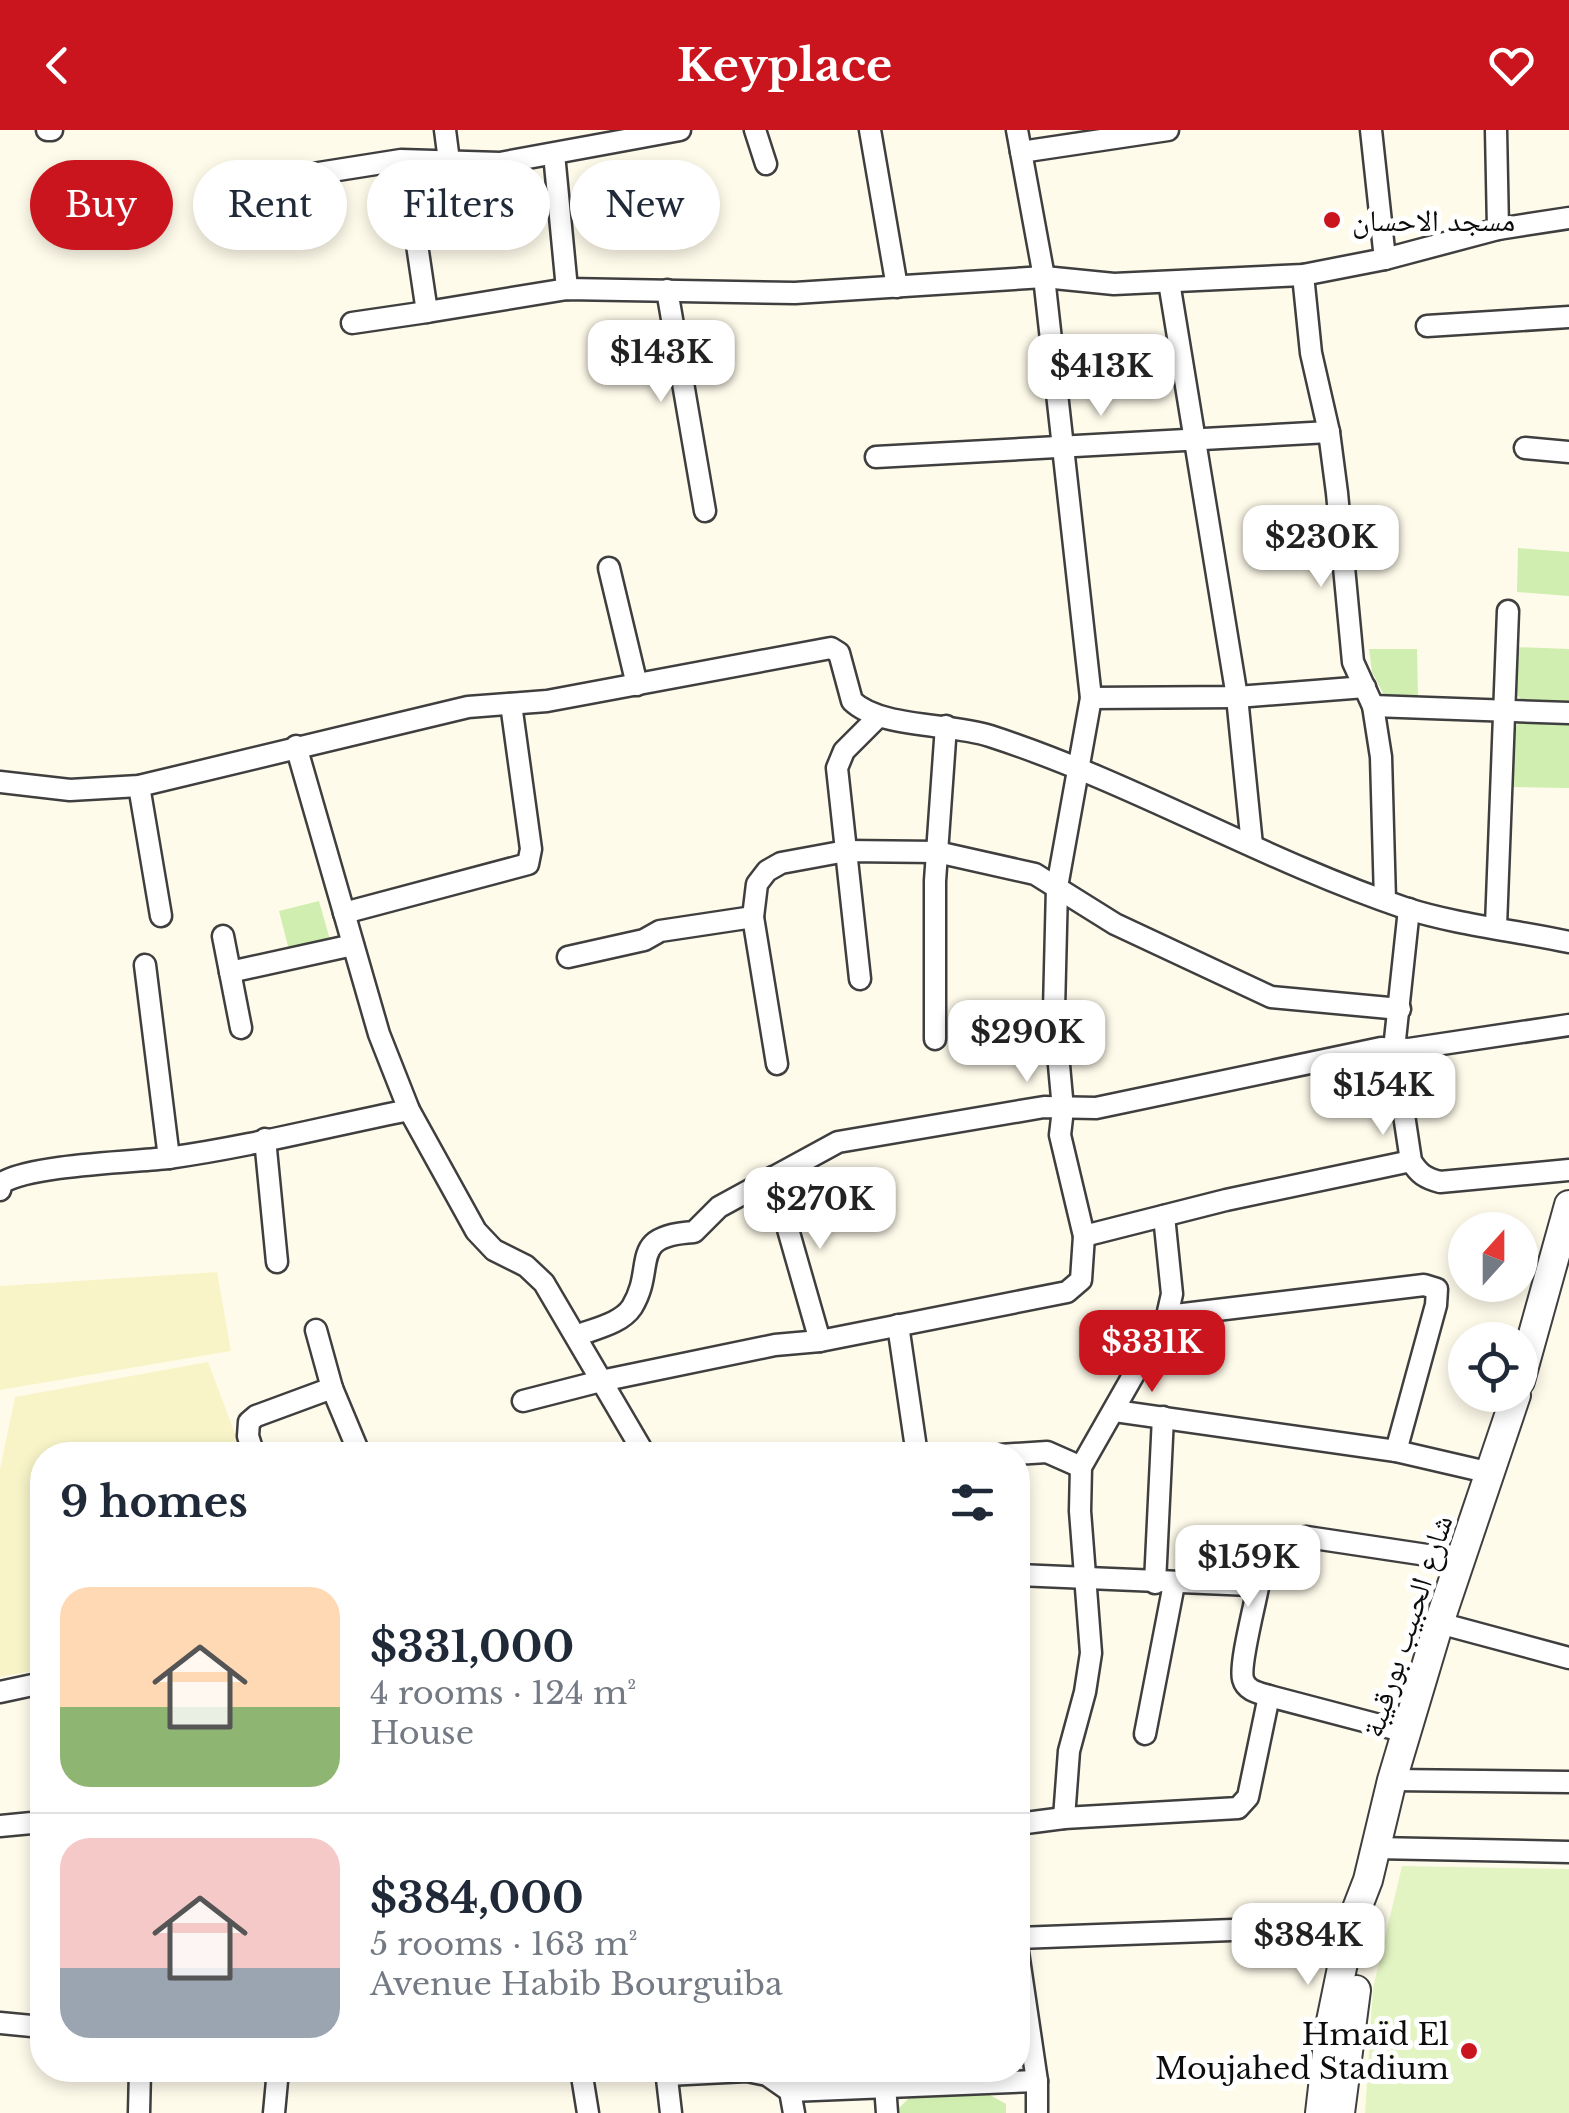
<!DOCTYPE html>
<meta charset="utf-8">
<style>
:root{--surface:#fff;--page:#f6f6f7;--text:#1f2937;--muted:#747a83;--line:#e0e1e3;--accent:#cb151e}
body{margin:0;font-family:"Libre Baskerville","Noto Naskh Arabic",serif;background:var(--page);color:var(--text);height:100vh;display:flex;flex-direction:column;font-size:38px;white-space:nowrap}
*{box-sizing:border-box;margin:0}
p{font-size:32px;color:var(--muted)}
.icon{flex:none;width:55px;height:55px;fill:none;stroke:currentColor;stroke-width:2;stroke-linecap:round;stroke-linejoin:round}
.map{position:relative;flex:1;overflow:hidden}
.details{position:absolute;left:30px;top:1312px;width:1000px;height:640px;display:flex;flex-direction:column;background:var(--surface);border-radius:40px;box-shadow:0 5px 15px #0003}
.details>*{flex:none}
.hud{position:absolute;left:30px;top:30px;width:1000px;height:90px;display:flex;gap:20px}
.needle{width:65px;rotate:21deg}
.tools{position:absolute;left:1448px;top:1082px;display:grid;gap:20px}
.tools a{display:grid;place-items:center;width:90px;height:90px;border-radius:50%;background:var(--surface);box-shadow:0 5px 15px #0003;font-size:50px}
.price{position:absolute;translate:-50% -85px;padding:0 22px;border-radius:20px;background:#fff;color:#222;font-size:32px;line-height:65px;filter:drop-shadow(0 2px 5px #0008)}
.price::after{content:'';position:absolute;left:50%;top:60px;width:30px;height:22px;margin-left:-15px;background:inherit;clip-path:polygon(0 0,100% 0,50% 100%)}
.price.current{background:var(--accent);color:#fff}
ul{padding:0;list-style:none}
li{display:flex;align-items:center;gap:30px;height:250px;padding:0 30px}
li+li{border-top:2px solid var(--line)}
li span{display:grid;place-items:center;flex:none;width:280px;height:200px;border-radius:30px;color:#555}
li>.icon{margin-inline-start:auto}
span .icon{width:120px;height:120px;fill:#fffc;stroke-width:1}
li b{font-size:42px}
h2{display:flex;justify-content:space-between;align-items:center;height:120px;padding:0 30px;font-size:42px}
.chip{padding:0 35px;border-radius:45px;background:var(--surface);box-shadow:0 5px 15px #0003;font-size:35px;line-height:90px}
.chip.current{background:var(--accent);color:#fff}
header{display:flex;justify-content:space-between;align-items:center;height:130px;padding:0 30px;background:var(--accent);color:#fff;font-size:45px;font-weight:700}
.map>svg:first-child{display:block}
</style>
<header><svg class="icon" aria-label="back" viewBox="0 0 24 24"><path d="M15 5l-7 7 7 7"/></svg>Keyplace<svg class="icon" aria-label="heart" viewBox="0 0 24 24"><path d="M12 20l-8-8c-3-5 5-10 8-4 3-6 11-1 8 4z"/></svg></header>
<div class="map">
<svg width="1569" height="1983" viewBox="0 0 1569 1983">
<rect width="100%" height="100%" fill="#fffbeb"/>
<g fill="#f8f4c8">
<path d="M217,1142L231,1221L0,1260V1156Z"/>
<path d="M208,1232L243,1325H42V1539L0,1547V1339L15,1267Z"/>
</g>
<g fill="#d0eeb0">
<path d="M1518,418L1569,422V466L1517,462Z"/>
<path d="M1515,517L1569,519V573L1525,572L1514,563Z"/>
<path d="M1369,519H1417L1418,568L1384,565L1372,542Z"/>
<path d="M1526,591L1569,593V658L1511,657L1513,603L1518,594Z"/>
<path d="M319,771L330,810L289,820L279,781Z"/>
<path d="M988,1964L1006,1974V1983H899V1978L909,1968Z"/>
</g>
<path fill="#e3f4c3" d="M1402,1736L1569,1739V1983H1365L1373,1858Z"/>
<g fill="none" stroke-linecap="round" stroke-linejoin="round">
<g stroke="#3f3f3f" stroke-width="25">
<g id="minor">
<path d="M47,0H52"/>
<path d="M445,0L449,31L446,58L420,93L416,108L427,182L567,159L795,163L1044,147L1114,154L1303,145L1385,129L1498,99L1569,88"/>
<path d="M755,0L766,34"/>
<path d="M870,0L897,157"/>
<path d="M1371,0L1385,129"/>
<path d="M1496,0L1498,99"/>
<path d="M1021,22L1168,0"/>
<path d="M554,24L567,159"/>
<path d="M281,49L401,30L500,33L680,0"/>
<path d="M1303,145L1311,223L1329,302L1337,363L1353,532L1373,576L1381,627L1385,770"/>
<path d="M1169,152L1237,567L1252,715"/>
<path d="M667,160L705,381"/>
<path d="M352,193L427,182"/>
<path d="M1427,196L1569,187"/>
<path d="M1525,318L1569,322"/>
<path d="M876,327L1329,302"/>
<path d="M609,438L637,555"/>
<path d="M1091,568L1237,567L1365,557"/>
<path d="M1373,576L1569,583"/>
<path d="M296,616L379,904L409,980L476,1101L494,1120L526,1136L544,1153L645,1325"/>
<path d="M0,652L70,660L139,656L468,577L547,571L831,518L839,523L852,571C880,598 950,593 990,606C1132,652 1263,730 1405,778C1453,794 1518,801 1569,812"/>
<path d="M139,656L161,786"/>
<path d="M1409,779L1394,919L1411,1031C1419,1044 1425,1048 1440,1052L1569,1040"/>
<path d="M344,783L528,734L531,719L511,574"/>
<path d="M1496,796L1508,481"/>
<path d="M223,806L241,898"/>
<path d="M568,827L644,810L660,801L753,787"/>
<path d="M145,835L169,1028"/>
<path d="M230,842L353,815"/>
<path d="M860,849L837,638L844,621L877,588"/>
<path d="M935,909V751L946,596"/>
<path d="M777,934L753,787L757,754L767,741L781,733L846,721L937,722L1035,744L1115,794L1271,867L1400,879"/>
<path d="M265,1009L277,1132"/>
<path d="M773,1047L820,1211"/>
<path d="M0,1060L2,1053C29,1035 132,1032 168,1028C248,1017 329,996 409,980"/>
<path d="M1084,1106L1226,1070L1411,1031"/>
<path d="M1167,1186L1424,1155L1437,1159L1436,1175L1396,1321"/>
<path d="M898,1195L917,1325"/>
<path d="M576,1206C593,1199 621,1194 632,1177C657,1136 626,1106 694,1102L719,1077L838,1012L1044,977L1096,978L1381,918L1409,919L1569,895"/>
<path d="M332,1258L360,1325"/>
<path d="M523,1271L601,1251L775,1215L820,1211L1067,1162L1081,1150L1084,1106L1060,1005L1063,979L1054,880L1057,757L1091,568L1044,147L1017,0"/>
<path d="M1115,1281L1396,1321L1491,1343"/>
<path d="M254,1325L248,1306L249,1292L256,1286L332,1258L316,1200"/>
<path d="M1000,1325L1047,1322L1081,1337"/>
<path d="M1018,1445L1251,1455C1275,1446 1275,1411 1307,1407L1460,1430"/>
<path d="M1259,1452C1256,1471 1239,1534 1243,1549C1246,1561 1259,1563 1269,1566L1406,1602"/>
<path d="M1155,1453L1163,1287"/>
<path d="M1439,1493L1569,1528"/>
<path d="M0,1562L42,1553"/>
<path d="M1145,1604L1174,1454"/>
<path d="M1392,1650L1569,1652"/>
<path d="M1064,1688L1069,1621L1085,1562L1091,1523L1080,1381L1081,1337L1167,1186L1172,1164L1164,1086"/>
<path d="M1018,1694L1064,1688L1238,1678L1248,1667L1269,1566"/>
<path d="M0,1696L42,1692"/>
<path d="M1375,1718L1569,1722"/>
<path d="M1018,1808L1368,1795"/>
<path d="M1018,1822L1037,1951V1983"/>
<path d="M0,1893L42,1897"/>
<path d="M581,1940L588,1983"/>
<path d="M666,1940L671,1983"/>
<path d="M667,1945L747,1941L767,1945L790,1961L1037,1951"/>
<path d="M885,1955L887,1983"/>
<path d="M790,1961L794,1983"/>
<path d="M139,1983L140,1940"/>
<path d="M274,1983L278,1940"/>
</g>
</g>
<g stroke="#3f3f3f" stroke-width="32">
<g id="tertiary">
<path d="M1520,1251L1569,1075"/>
<path d="M1320,1983L1330,1896L1351,1794L1368,1750L1392,1650L1439,1493L1516,1265"/>
<path d="M1340,1983L1356,1860"/>
</g>
</g>
<use href="#minor" stroke="#fff" stroke-width="20"/>
<use href="#tertiary" stroke="#fff" stroke-width="28"/>
</g>
<g fill="#cb151e" stroke="#fff" stroke-width="4">
<circle cx="1332" cy="90" r="10"/>
<circle cx="1469" cy="1921" r="10"/>
</g>
<g text-anchor="middle" dominant-baseline="central" stroke-width="10" stroke-linejoin="round" paint-order="stroke">
<g font-size="30" fill="#0c0c0c" stroke="#fff" text-anchor="start">
<text x="1352" y="90">مسجد الاحسان</text>
<text x="1449" y="1904" text-anchor="end">Hmaïd El<tspan x="1449" dy="34">Moujahed Stadium</tspan></text>
</g>
<g font-size="30" fill="#0c0c0c" stroke="#fff">
<text transform="translate(1407 1496) rotate(-72)">شارع الحبيب بورقيبة</text>
</g>
</g>
</svg>
<div class="tools">
<a><svg class="needle" viewBox="-14 -14 28 28"><path d="M0-13l5 13h-10z" fill="#e53935"/><path d="M0 13l5-13h-10z" fill="#747a83"/></svg></a>
<a><svg class="icon" aria-label="locate" viewBox="0 0 24 24"><circle cx="12" cy="12" r="6"/><path d="M12 2v4M12 18v4M2 12h4M18 12h4"/></svg></a>
</div>
<b class="price" style="left:661px;top:275px">$143K</b>
<b class="price" style="left:1101px;top:289px">$413K</b>
<b class="price" style="left:1321px;top:460px">$230K</b>
<b class="price" style="left:1027px;top:955px">$290K</b>
<b class="price" style="left:1383px;top:1008px">$154K</b>
<b class="price" style="left:820px;top:1122px">$270K</b>
<b class="price current" style="left:1152px;top:1265px">$331K</b>
<b class="price" style="left:1248px;top:1480px">$159K</b>
<b class="price" style="left:1308px;top:1858px">$384K</b>
<div class="hud">
<a class="chip current">Buy</a>
<a class="chip">Rent</a>
<a class="chip">Filters</a>
<a class="chip">New</a>
</div>
<section class="details">
<h2>9 homes<svg class="icon" aria-label="filters" viewBox="0 0 24 24"><path d="M4 7h16M4 17h16"/><circle cx="9" cy="7" r="2"/><circle cx="15" cy="17" r="2"/></svg></h2>
<ul>
<li><span style="background:linear-gradient(#ffd9b3 60%,#8fb573 0)"><svg class="icon" aria-label="home" viewBox="0 0 24 24"><path d="M3 11l9-7 9 7M6 9v11h12V9"/></svg></span><div><b>$331,000</b><p>4 rooms · 124 m²</p><p>House</p></div></li>
<li><span style="background:linear-gradient(#f6c9c9 65%,#9aa5b1 0)"><svg class="icon" aria-label="home" viewBox="0 0 24 24"><path d="M3 11l9-7 9 7M6 9v11h12V9"/></svg></span><div><b>$384,000</b><p>5 rooms · 163 m²</p><p>Avenue Habib Bourguiba</p></div></li>
</ul>
</section>
</div>
